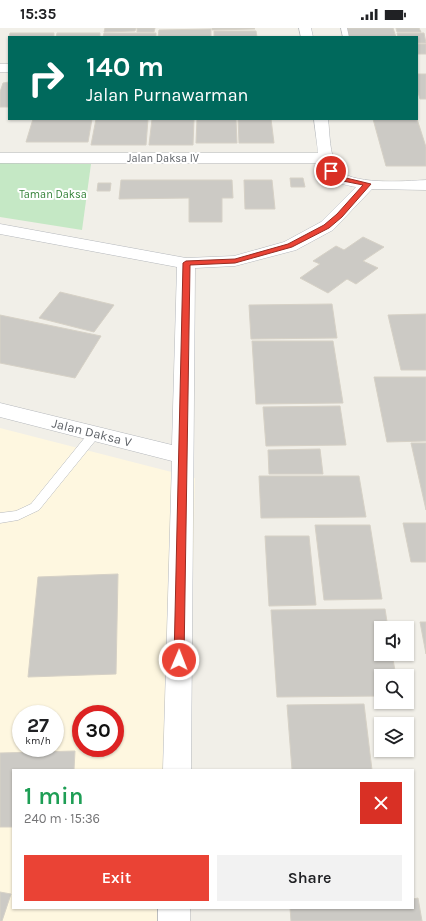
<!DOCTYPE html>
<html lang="en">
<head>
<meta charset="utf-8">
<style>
	body { margin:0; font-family:Karla,sans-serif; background:#f2f2f2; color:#202124; height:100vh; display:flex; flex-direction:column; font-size:15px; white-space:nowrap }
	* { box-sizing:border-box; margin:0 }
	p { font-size:13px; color:#757577 }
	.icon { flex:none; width:22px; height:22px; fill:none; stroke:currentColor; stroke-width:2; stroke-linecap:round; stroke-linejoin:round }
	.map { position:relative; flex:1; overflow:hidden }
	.panel { position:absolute; left:12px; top:741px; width:402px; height:140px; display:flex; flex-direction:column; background:#fff; border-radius:0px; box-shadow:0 1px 3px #0004 }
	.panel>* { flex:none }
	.hud { position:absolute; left:8px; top:8px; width:410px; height:84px; border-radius:0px; box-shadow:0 1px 3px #0004; background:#00695c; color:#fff; overflow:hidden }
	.tools { position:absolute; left:374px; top:593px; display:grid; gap:8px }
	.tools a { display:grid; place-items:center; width:40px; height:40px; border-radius:0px; background:#fff; box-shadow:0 1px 3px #0004; font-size:20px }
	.speed { position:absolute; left:12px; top:677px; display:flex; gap:8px; font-size:20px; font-weight:700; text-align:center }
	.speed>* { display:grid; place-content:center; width:52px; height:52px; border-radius:50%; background:#fff; box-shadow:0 1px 3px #0004; line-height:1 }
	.speed small { font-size:10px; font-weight:400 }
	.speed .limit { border:6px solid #d22; background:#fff; color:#111 }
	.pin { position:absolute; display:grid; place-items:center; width:34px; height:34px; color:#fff; margin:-17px; border:2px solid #fff; border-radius:50%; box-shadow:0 1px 4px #0007 }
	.me { position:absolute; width:44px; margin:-22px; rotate:1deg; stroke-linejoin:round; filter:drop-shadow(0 0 3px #0008) }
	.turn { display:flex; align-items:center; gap:14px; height:84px; padding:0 12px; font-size:18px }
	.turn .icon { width:52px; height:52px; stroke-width:2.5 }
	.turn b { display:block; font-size:28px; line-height:34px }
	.round { display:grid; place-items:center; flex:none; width:42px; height:42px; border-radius:0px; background:#f2f2f2 }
	.summary { display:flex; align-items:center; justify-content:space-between; height:68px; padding:0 12px }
	h1 { font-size:24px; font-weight:600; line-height:30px; color:#1e9e55 }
	.action { display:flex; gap:8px; margin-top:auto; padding:8px 12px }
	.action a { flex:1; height:46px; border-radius:0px; background:#ea4335; color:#fff; font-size:16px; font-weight:600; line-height:46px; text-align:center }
	.action a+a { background:#f2f2f2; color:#202124 }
	.status { display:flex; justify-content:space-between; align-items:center; height:28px; padding:0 20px; background:#fff; direction:ltr }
	.status svg { height:11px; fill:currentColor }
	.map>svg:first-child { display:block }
</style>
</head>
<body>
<div class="status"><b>15:35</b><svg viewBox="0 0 49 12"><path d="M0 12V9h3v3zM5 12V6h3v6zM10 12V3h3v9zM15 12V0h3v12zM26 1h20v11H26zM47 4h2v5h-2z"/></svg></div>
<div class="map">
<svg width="426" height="893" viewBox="0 0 426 893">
	<rect width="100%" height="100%" fill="#f1efe8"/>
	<path fill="#fef7e0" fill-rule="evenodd" d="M0 400 195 450 189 742H13V880H187V893H0ZM21 686H55V720H21ZM81 686H115V720H81Z"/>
	<path fill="#c5e8c5" d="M0 135 91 136 82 202 0 189Z"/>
	<path fill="#cccac5" stroke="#d6d1c6" d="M105 0H136L135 3 104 4Z
		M137 0H155L154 4H137Z
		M212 0H254L255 1 212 2Z
		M347 0H393L396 9H349Z
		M396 0H419L421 4H397Z
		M211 1V9H158L159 2Z
		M214 3H256L257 9H214Z
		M10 5H54V9H9Z
		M57 5H100V9H56Z
		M104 5H156V9H103Z
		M397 5H424L426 15H417V9H398Z
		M417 16H426V26H417Z
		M417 46H426V71H420L417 61Z
		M9 54V79H0V64L3 55Z
		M33 91H92L88 114H26Z
		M96 91H148L146 117H91Z
		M152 91H194L193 117H149Z
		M197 91H236L237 115H196Z
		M238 91H271L274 115H239Z
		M373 91H417L426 119V138H386Z
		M290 150H303L305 159H291Z
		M121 152H232L233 170H222V194H189V170L119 171Z
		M244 152H272L275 181H245Z
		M98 155H111L110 163H97Z
		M363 209 384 219 363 233 378 240 356 256 347 251 328 265 300 250 320 236 313 233 336 218 344 222Z
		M60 264 114 277 94 304 39 290Z
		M332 276 337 310 251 311 249 277Z
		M426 286V342H401L388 287Z
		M0 287 101 308 75 350 0 335Z
		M252 313H333L343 375 256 376Z
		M374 349H426V413L387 414Z
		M340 378 346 417 266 418 263 379Z
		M411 415H426V482Z
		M320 421 323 446H269L268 422Z
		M259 448H359L366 489 261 490Z
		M403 495H426V534H411Z
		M315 497H370L382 571 324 572Z
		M265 508H309L316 577 269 578Z
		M118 546 116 646 28 649 38 549Z
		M385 581 388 600H381V626H392L396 648H381V668L277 669 271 582Z
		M420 594H426V626Z
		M364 676 372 742H292L287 677Z
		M75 723 74 742H13V799H0V725Z
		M0 864 11 866 2 893H0Z
		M418 870 422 893H291L290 880H413V871Z"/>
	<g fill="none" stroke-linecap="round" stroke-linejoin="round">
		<defs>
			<path id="lane" d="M341 0H347L349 9H343Z
				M95 401 99 402 101 405 99 408 39 482 18 492 0 495V485L16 483 31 476 91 402Z"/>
			<path id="street" d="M299 0H311L313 9H301Z
				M0 36H9V44H0Z
				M314 91H328C330 106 329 125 337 139 347 158 407 153 426 152V162L372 161 333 202 296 222 235 238 195 240 191 742H163L172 433 0 389V375L172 417 177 239 0 206V196L186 230 234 228 284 214 321 194 356 159C339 156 326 152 320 135H0V125H318Z
				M158 880H190V893H158Z"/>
		</defs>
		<use href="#lane" stroke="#b5b8bc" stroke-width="1"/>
		<use href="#street" stroke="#b5b8bc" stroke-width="1"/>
		<use href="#lane" fill="#fff" fill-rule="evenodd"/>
		<use href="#street" fill="#fff" fill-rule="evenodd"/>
	</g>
	<path fill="#ea4335" stroke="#982c22" d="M328 142H333L342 149 371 156 342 189 329 200 292 219 235 235 190 237 184 632 183 636 179 637 175 636 174 632 183 235 186 233 235 231 288 216 324 197 337 186 363 157 338 152 328 144Z"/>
	<g text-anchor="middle" stroke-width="4" stroke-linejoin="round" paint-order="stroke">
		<g font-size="11" fill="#5f6368" stroke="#fff">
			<text x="163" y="134">Jalan Daksa IV</text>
		</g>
		<g font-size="11" fill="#348238" stroke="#fff">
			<text x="53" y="170">Taman Daksa</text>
		</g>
		<g font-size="13" fill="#5f6368" stroke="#fff">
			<text transform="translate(92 404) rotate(14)" y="5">Jalan Daksa V</text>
		</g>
	</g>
</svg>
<div class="tools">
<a><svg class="icon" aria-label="sound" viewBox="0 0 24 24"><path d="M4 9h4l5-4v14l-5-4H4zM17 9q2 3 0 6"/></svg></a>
<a><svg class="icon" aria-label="search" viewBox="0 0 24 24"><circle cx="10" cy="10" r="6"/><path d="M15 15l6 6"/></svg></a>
<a><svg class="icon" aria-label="layers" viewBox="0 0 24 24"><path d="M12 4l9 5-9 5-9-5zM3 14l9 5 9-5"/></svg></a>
</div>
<div class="speed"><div>27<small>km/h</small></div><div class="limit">30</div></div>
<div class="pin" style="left:331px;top:143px;background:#d93025"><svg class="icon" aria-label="arrive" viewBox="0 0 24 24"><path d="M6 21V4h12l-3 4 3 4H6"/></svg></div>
<svg class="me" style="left:179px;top:632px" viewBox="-20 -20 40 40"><circle r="17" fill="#ea4335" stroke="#fff" stroke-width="3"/><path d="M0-11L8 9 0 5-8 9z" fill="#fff"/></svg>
<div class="hud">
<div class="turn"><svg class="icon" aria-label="right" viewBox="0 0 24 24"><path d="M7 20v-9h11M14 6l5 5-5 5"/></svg><div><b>140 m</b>Jalan Purnawarman</div></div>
</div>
<section class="panel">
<div class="summary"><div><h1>1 min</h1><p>240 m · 15:36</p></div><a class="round" style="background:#d93025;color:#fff"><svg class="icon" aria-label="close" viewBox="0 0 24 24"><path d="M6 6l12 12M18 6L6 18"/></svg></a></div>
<div class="action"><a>Exit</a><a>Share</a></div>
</section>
</div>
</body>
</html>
